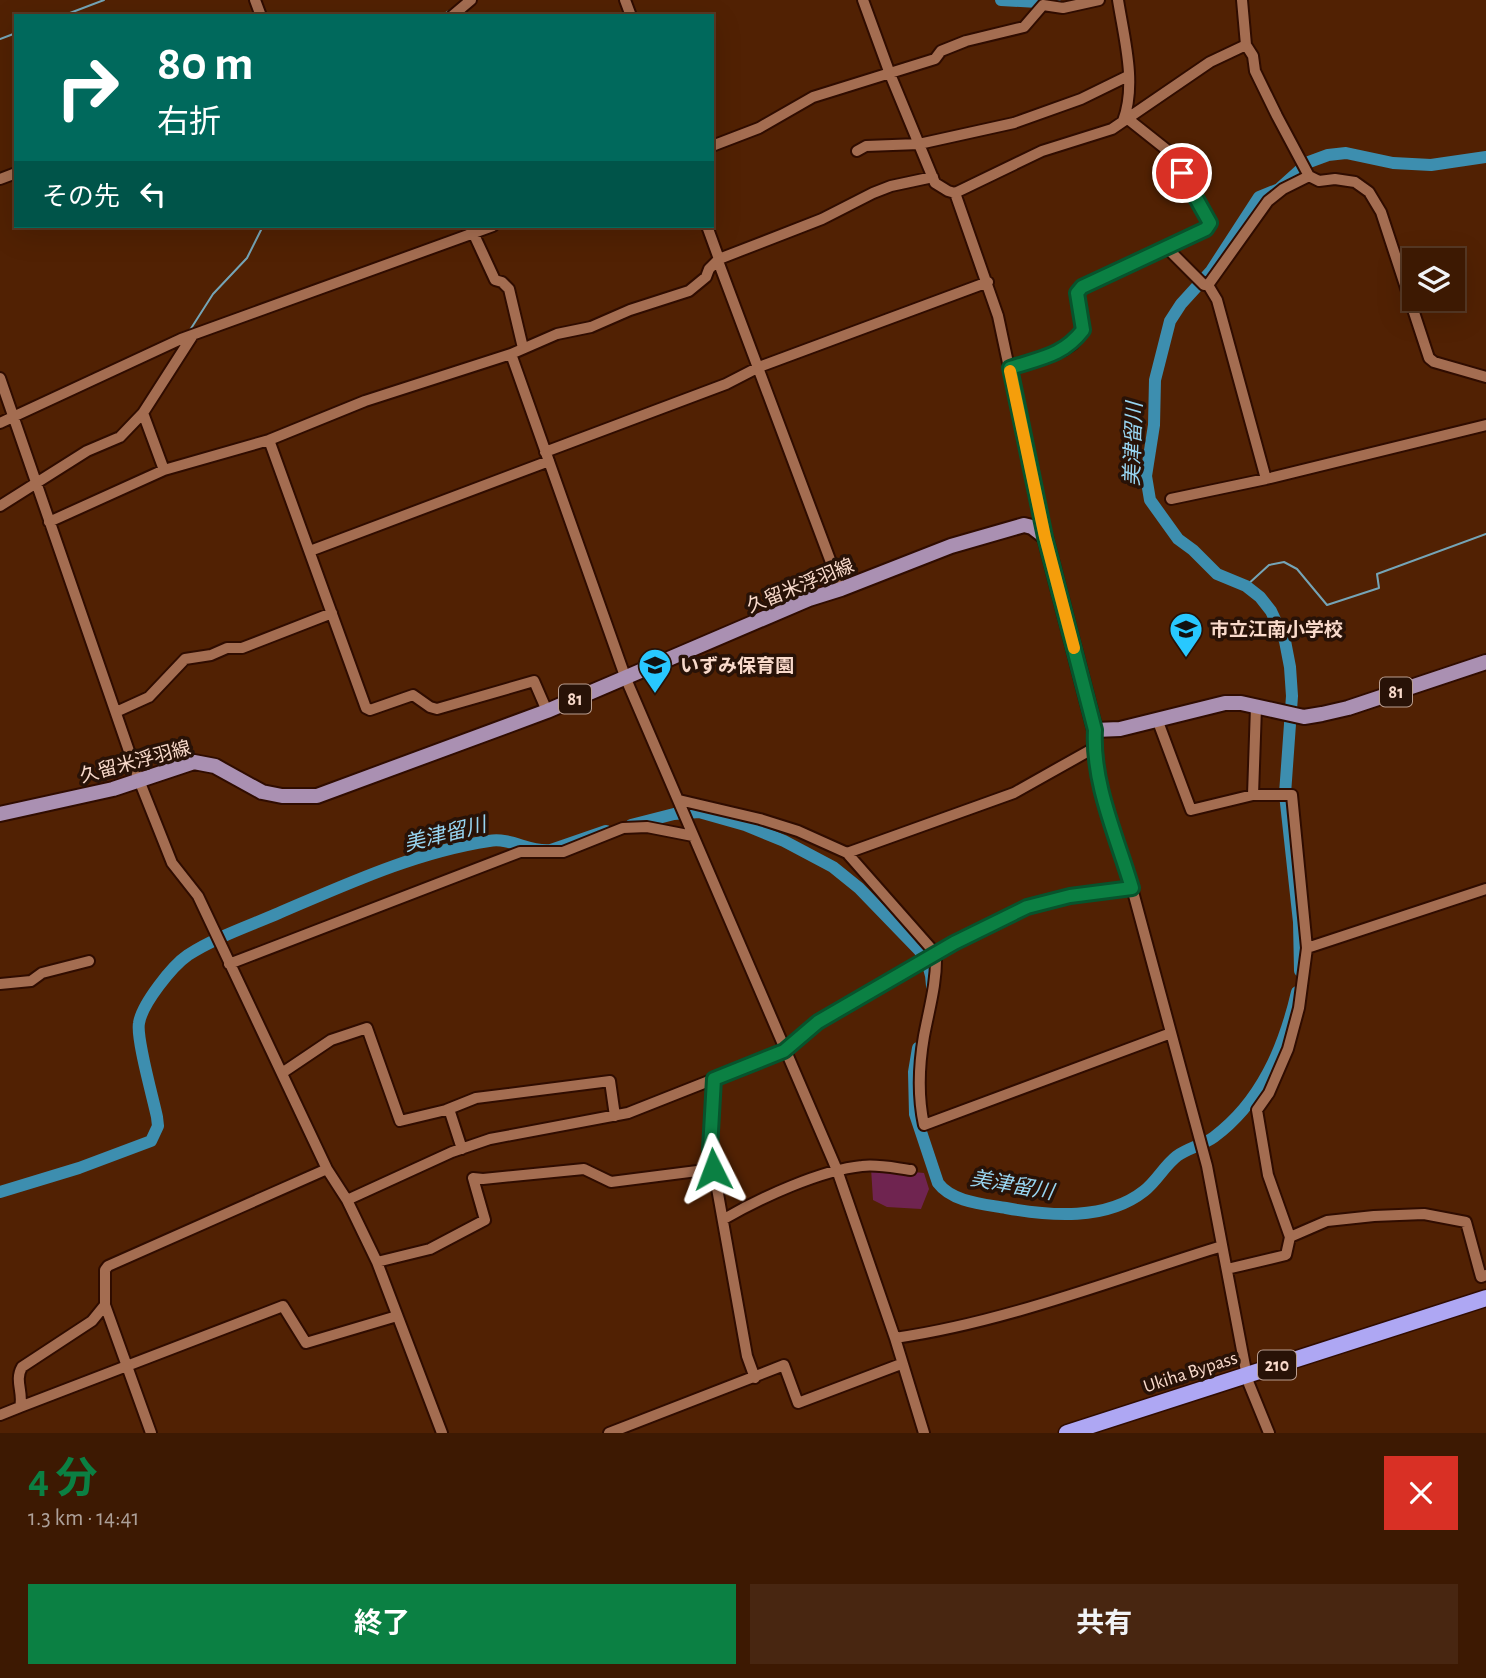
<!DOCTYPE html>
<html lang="ja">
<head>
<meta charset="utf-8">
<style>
	body { margin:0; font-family:"Alegreya Sans","Noto Sans JP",sans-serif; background:#482611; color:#f1f3f6; height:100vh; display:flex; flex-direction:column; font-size:26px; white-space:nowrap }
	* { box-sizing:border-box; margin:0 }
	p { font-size:23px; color:#ada099 }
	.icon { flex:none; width:38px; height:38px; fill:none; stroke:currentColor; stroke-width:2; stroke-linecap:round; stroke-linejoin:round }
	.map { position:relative; height:1433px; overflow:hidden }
	.drawer { display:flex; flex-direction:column; background:#3d1902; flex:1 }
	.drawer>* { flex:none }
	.guide { position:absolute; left:14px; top:14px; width:700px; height:214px; border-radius:0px; box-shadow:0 7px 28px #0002,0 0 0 2px #563824; background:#00695c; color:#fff; overflow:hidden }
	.buttons { position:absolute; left:1402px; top:248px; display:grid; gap:14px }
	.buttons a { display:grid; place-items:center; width:63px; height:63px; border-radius:0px; background:#3d1902; box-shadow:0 7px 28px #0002,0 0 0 2px #563824; font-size:35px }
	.pin { position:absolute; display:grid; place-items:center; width:60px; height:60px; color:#fff; margin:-30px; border:4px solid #fff; border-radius:50%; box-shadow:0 2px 7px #0007 }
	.me { position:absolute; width:77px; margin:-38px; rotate:357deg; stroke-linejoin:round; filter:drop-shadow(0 0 5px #0008) }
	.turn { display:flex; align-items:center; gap:24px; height:147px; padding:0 28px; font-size:32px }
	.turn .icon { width:91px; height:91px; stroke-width:2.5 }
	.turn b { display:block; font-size:49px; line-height:60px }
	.then { display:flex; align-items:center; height:66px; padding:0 28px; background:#0003; gap:14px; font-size:26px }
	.round { display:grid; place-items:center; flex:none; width:74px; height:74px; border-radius:0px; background:#482611 }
	.headline { display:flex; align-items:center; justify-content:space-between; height:119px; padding:0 28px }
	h1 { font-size:42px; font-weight:700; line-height:52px; color:#0b8043 }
	.action { display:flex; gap:14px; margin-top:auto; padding:14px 28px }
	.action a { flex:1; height:80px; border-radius:0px; background:#0b8043; color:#fff; font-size:28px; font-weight:700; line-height:80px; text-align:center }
	.action a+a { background:#482611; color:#f1f3f6 }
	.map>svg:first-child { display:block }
</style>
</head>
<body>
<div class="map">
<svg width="1486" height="1433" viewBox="0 0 1486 1433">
	<rect width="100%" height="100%" fill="#512103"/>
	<path fill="#6f2450" d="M871 1168 924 1173 929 1189 921 1209 887 1207 873 1200Z"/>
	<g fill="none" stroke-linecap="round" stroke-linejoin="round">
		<path stroke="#75a5b7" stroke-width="2" d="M62 16 104 0
			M441 16 452 9
			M0 39 16 33
			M190 330 213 294 247 258 263 226
			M47 470 58 463
			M1246 586 1269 565 1284 562 1297 569 1327 605 1379 588 1377 574 1486 534"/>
		<path stroke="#3d8eaf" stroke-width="12" d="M1001 0 1055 3
			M631 825 674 814 699 812 745 825 784 841 833 867 859 888 919 950C927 960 932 972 932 986
			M1300 971 1299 922 1285 794 1292 696 1290 667 1285 641 1271 611 1260 597 1246 586 1217 574 1193 550 1178 539 1150 500 1146 476 1154 425 1155 380 1170 321 1181 304 1211 271 1259 197 1279 189 1309 162 1328 155 1346 153 1393 163 1431 165 1486 157
			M918 1048 914 1072 915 1114 938 1183C952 1202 983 1204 1006 1208 1050 1216 1106 1221 1144 1191 1157 1181 1164 1166 1177 1156 1188 1148 1203 1145 1214 1137 1261 1102 1284 1048 1297 992
			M0 1192 79 1168 151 1141 158 1126 157 1117C153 1098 136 1038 139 1023 142 1004 172 966 188 955 216 937 249 926 279 913 347 884 416 852 489 841 511 837 530 853 551 850L606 831"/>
		<defs>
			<path id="minor" d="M255 0 261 16
				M625 0 631 16
				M863 0 890 74 935 183 948 191 955 193 1042 151 1112 129 1210 62 1246 45
				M1118 0C1124 38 1137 84 1123 121
				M1242 0 1246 45 1253 56 1255 71 1277 116 1309 176 1319 181 1335 179 1355 182 1369 192 1381 212 1429 358 1434 362 1486 377
				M452 16 471 0
				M712 146 759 128 813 97 935 59 941 51 966 41 1024 27 1043 5 1063 8 1099 0
				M857 151 866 146 919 144 1014 123 1081 99 1128 76
				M0 179 16 173
				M955 193 998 316 1045 537
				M470 226 495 280 502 282 509 289 523 348
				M707 226 719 259
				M1167 248 1204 285H1208
				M718 261 841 589
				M1208 285 1217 300 1266 479
				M1208 285 1268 201 1283 189 1309 176
				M511 354 626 679 837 1170 895 1338 924 1433
				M1010 368 1064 350 1073 344 1083 330 1077 293 1082 287 1197 234 1206 229 1210 223 1167 150 1128 119
				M0 378 139 780 172 863 198 896 327 1169 347 1200 377 1262 442 1433
				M0 423 181 339 493 226
				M269 440 366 708 370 710 413 695 430 707 437 709 534 681 547 711
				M545 452 726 384 759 367 988 282
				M164 470 143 413 193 335
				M1171 499 1266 479 1486 425
				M0 506 87 451 120 437 143 413
				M49 522 164 470 269 440 365 401 511 354 557 334 591 327 630 310 689 291 706 277 709 269 719 259 822 219 873 193 891 186 933 177
				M310 551 549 461
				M116 712 149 697 185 659 211 655 227 648H242L332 613
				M1157 719 1191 810 1253 795H1292L1307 948 1299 1008 1288 1049 1269 1093 1257 1110 1268 1175 1290 1237 1286 1255 1227 1269
				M1095 730 1094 748 1102 792 1132 888 1207 1166 1245 1366 1249 1384 1269 1433
				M1253 795 1256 707
				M679 800 760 819 798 831 847 853 936 954C937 983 929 1009 924 1036 919 1065 918 1097 924 1125L1171 1033
				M847 853 1014 793 1094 748
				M1307 948 1486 889
				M229 964 520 852H563L623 828 647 827 693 836
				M0 984 31 981 42 973 89 961
				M282 1073 331 1040 367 1028 400 1121 446 1110 476 1098 610 1081 615 1116
				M714 1079 710 1149 747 1356 755 1378
				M449 1109 462 1149
				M347 1200 452 1152 490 1139 628 1113 714 1079 784 1051 818 1022 954 944 1027 907 1070 896 1132 888
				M724 1219C760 1198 821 1170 862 1166 878 1164 895 1168 911 1170
				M1290 1237 1327 1221 1374 1216 1424 1214 1466 1222 1481 1277 1486 1275
				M377 1262 430 1249 485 1220 473 1178 483 1179 584 1169 611 1182 713 1169
				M895 1338C1006 1322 1115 1279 1222 1246
				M20 1407 283 1306 306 1343 397 1316
				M0 1415 20 1407C24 1393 14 1381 22 1367L92 1321 105 1305
				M151 1433 105 1305V1270L108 1266 327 1169
				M609 1433 784 1365 798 1403 901 1364"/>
			<path id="major" d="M0 814 113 789 194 762 215 766 262 792 282 796H317L547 711 809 599 841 589 951 546 1024 525 1032 527 1045 537 1095 730 1120 729 1225 703H1241L1304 717 1322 714 1348 708 1486 662"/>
			<path id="highway" d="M1067 1433 1486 1298"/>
		</defs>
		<use href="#minor" stroke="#2f0c00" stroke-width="14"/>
		<use href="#major" stroke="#2f0c00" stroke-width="18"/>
		<use href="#highway" stroke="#2f0c00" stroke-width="19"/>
		<use href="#minor" stroke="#a46d51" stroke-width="10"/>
		<use href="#major" stroke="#aa90b2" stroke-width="14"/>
		<use href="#highway" stroke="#aea7f3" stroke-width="16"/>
	</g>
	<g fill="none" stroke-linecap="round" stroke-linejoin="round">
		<defs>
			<path id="route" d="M713 1169 710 1149 714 1079 784 1051 818 1022 954 943 1027 907 1070 896 1132 888C1117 837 1092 784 1095 730L1045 537 1010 368C1040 358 1063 356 1083 330L1077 293 1082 287 1206 229 1210 223 1182 173"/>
		</defs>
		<use href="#route" stroke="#07532c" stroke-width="18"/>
		<use href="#route" stroke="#0b8043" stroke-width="12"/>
		<path stroke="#f59e0b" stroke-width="12" d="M1010 371 1045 537 1074 648"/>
	</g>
	<defs>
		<symbol id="school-pin" viewBox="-11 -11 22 30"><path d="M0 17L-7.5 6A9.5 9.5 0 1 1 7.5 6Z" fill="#28c8ff" stroke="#281207"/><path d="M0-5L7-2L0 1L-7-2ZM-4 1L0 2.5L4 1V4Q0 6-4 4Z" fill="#111"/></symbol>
	</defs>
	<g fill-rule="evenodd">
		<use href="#school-pin" x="1167" y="610" width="38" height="52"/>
		<use href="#school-pin" x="636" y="646" width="38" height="52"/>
	</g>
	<g text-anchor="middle" stroke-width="7" stroke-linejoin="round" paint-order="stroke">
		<g fill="#281207" stroke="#ba9e90" stroke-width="2">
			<rect x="1380" y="677.5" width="32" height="29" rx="5"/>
			<rect x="559" y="684.5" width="32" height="29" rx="5"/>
			<rect x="1258" y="1350.5" width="38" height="29" rx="5"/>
		</g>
		<g font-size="18" font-weight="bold" fill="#f9dacb">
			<text x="1396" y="698">81</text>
			<text x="575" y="705">81</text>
			<text x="1277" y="1371">210</text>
		</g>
		<g font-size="19" fill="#f9dacb" stroke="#281207">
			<text transform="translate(800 585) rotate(-22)" y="7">久留米浮羽線</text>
			<text transform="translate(135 761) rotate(-15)" y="7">久留米浮羽線</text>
			<text transform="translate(1190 1371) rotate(-18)" y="7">Ukiha Bypass</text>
		</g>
		<g font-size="19" font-weight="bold" fill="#f9dacb" stroke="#281207" text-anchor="start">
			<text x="1210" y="636">市立江南小学校</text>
			<text x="680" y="672">いずみ保育園</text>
		</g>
		<g font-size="21" font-style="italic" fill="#98d5f1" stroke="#281207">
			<text transform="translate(1133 444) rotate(-88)" y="7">美津留川</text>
			<text transform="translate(445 834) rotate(-14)" y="7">美津留川</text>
			<text transform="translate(1012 1185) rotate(10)" y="7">美津留川</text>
		</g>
	</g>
</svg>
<div class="buttons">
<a><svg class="icon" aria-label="layers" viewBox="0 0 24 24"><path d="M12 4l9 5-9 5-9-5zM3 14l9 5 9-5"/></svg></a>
</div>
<div class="pin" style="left:1182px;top:173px;background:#d93025"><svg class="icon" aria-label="arrive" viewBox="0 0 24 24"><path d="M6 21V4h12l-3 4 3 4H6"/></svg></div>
<svg class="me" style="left:713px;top:1169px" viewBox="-20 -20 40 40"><path d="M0-17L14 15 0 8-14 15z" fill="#0b8043" stroke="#fff" stroke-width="4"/></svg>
<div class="guide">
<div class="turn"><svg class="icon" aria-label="right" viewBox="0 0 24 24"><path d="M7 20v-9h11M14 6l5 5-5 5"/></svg><div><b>80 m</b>右折</div></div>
<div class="then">その先<svg class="icon" aria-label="left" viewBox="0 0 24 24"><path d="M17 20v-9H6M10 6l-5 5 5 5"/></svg></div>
</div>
</div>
<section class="drawer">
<div class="headline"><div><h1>4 分</h1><p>1.3 km · 14:41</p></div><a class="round" style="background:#d93025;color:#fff"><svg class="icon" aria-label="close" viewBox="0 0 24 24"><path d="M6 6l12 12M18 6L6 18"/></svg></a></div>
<div class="action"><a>終了</a><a>共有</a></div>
</section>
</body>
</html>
